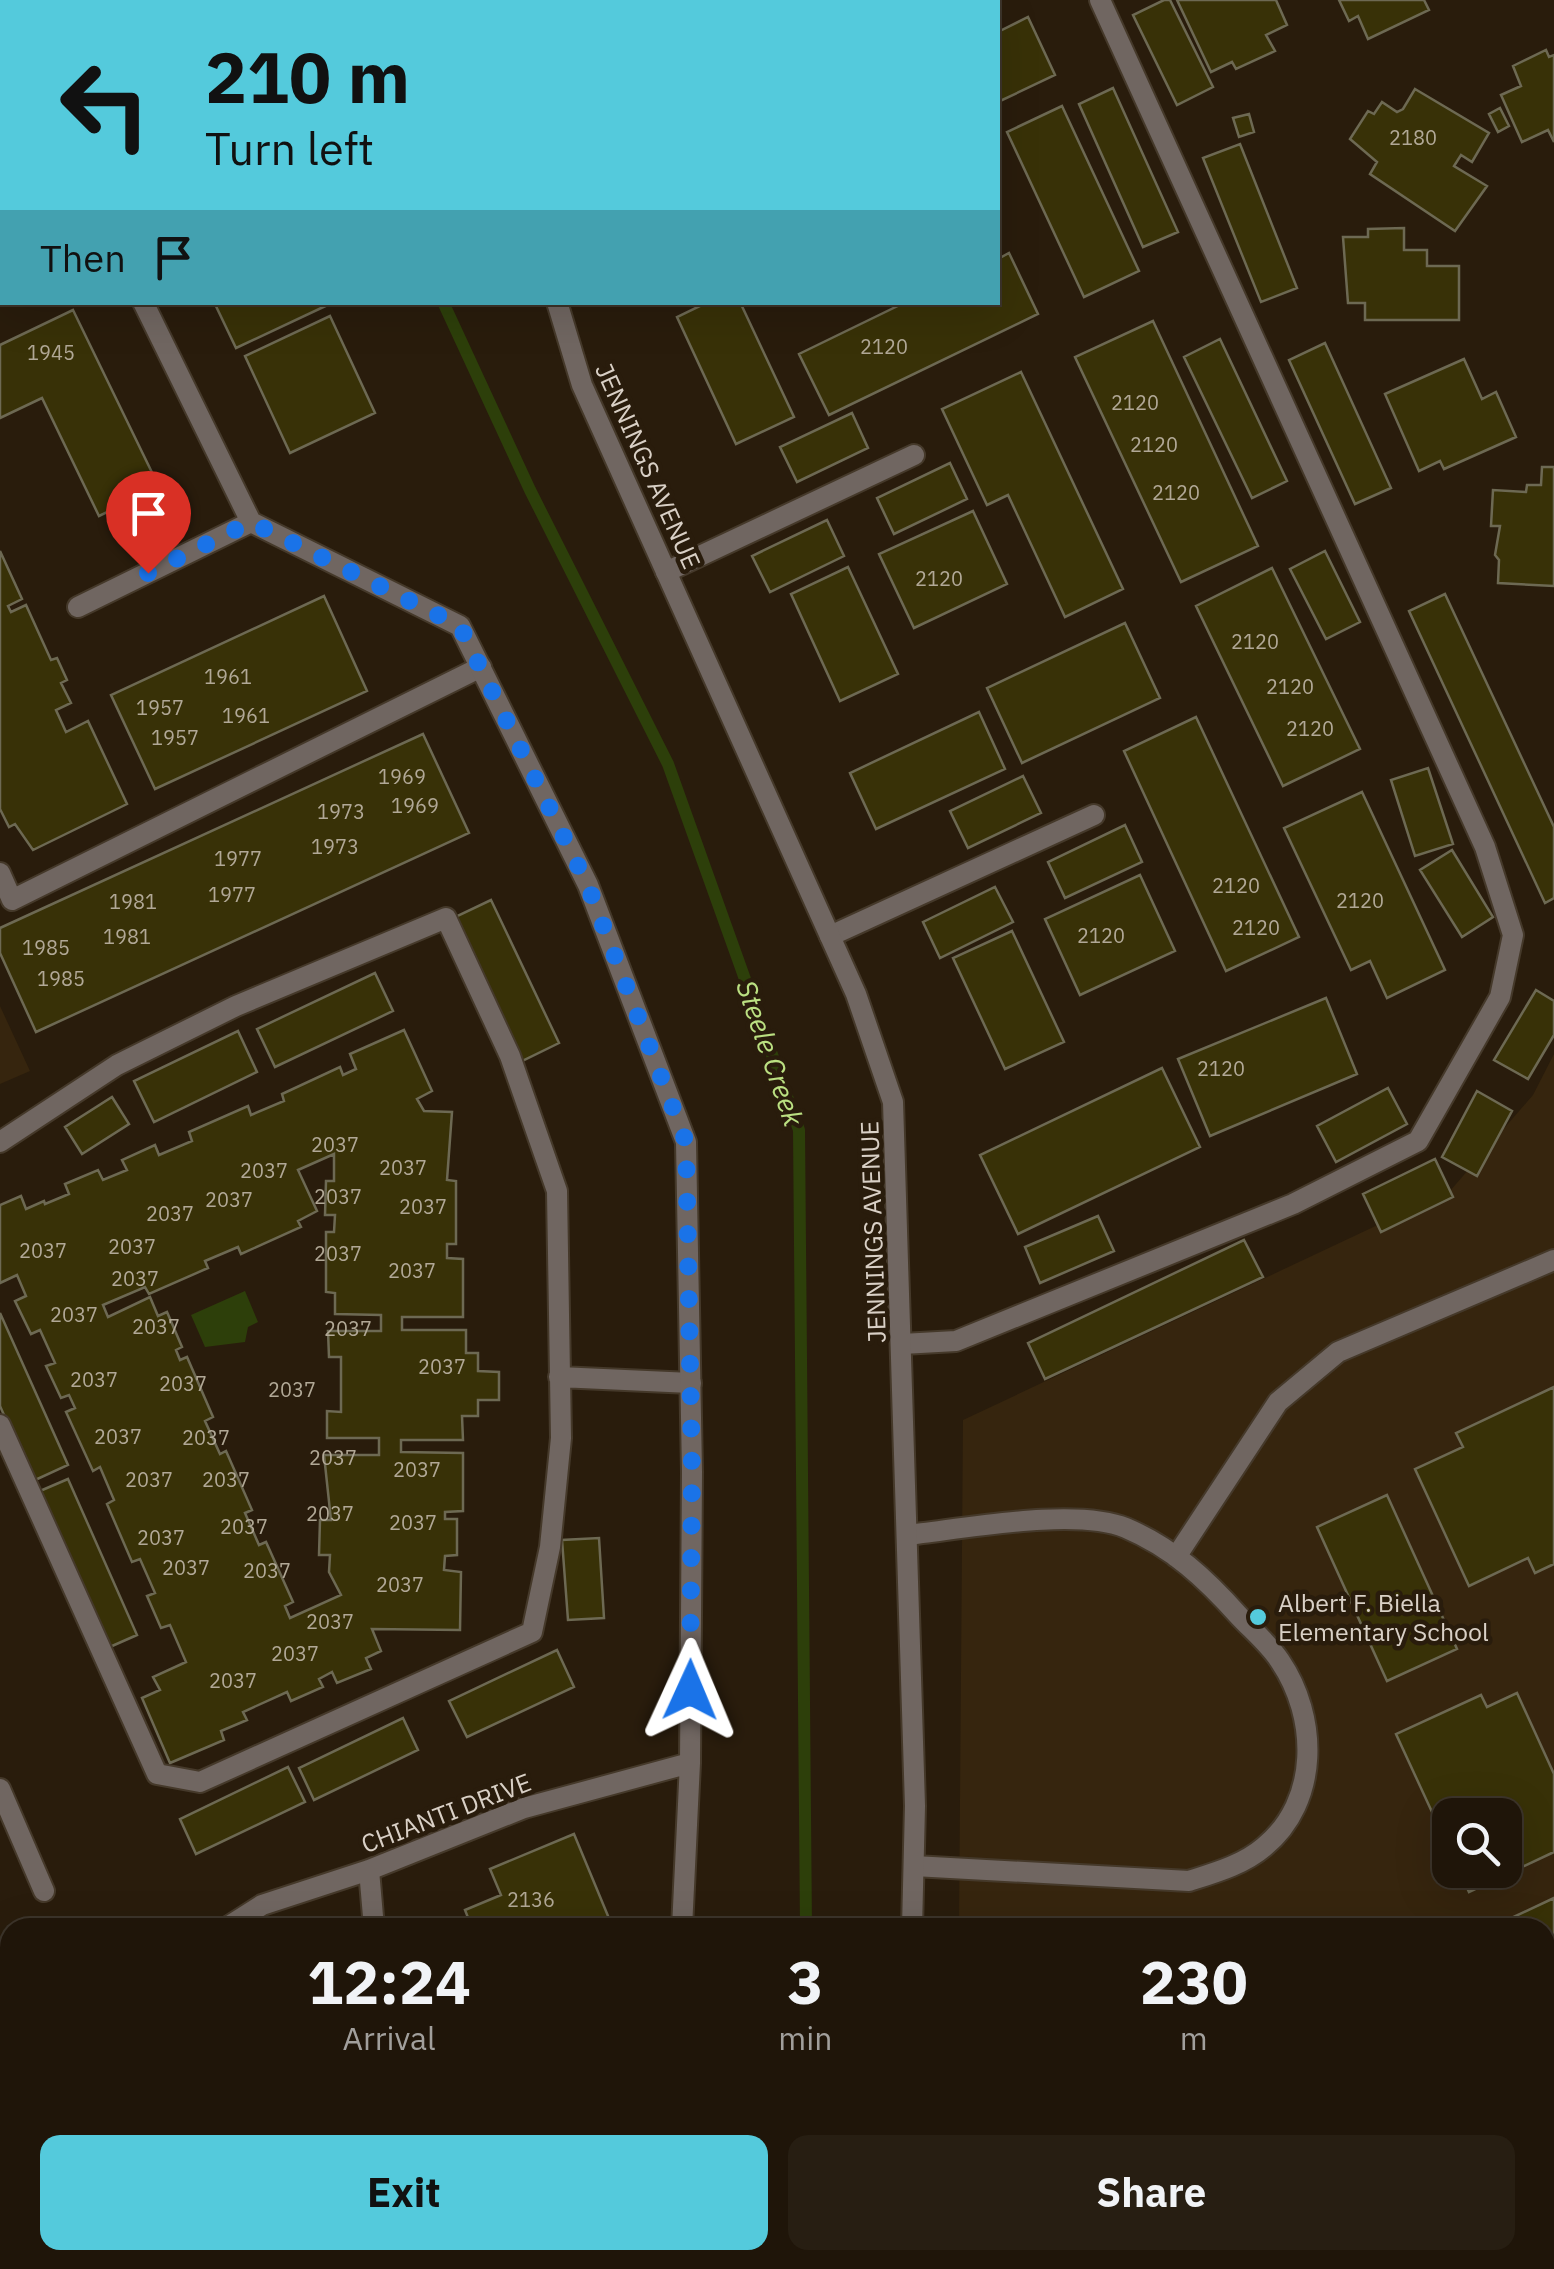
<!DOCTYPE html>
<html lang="en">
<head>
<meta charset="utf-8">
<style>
	body { margin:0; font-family:"IBM Plex Sans",sans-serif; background:#271e12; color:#f1f3f6; height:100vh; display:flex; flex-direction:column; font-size:38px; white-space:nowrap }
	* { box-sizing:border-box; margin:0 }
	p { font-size:32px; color:#a19f9c }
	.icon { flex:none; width:55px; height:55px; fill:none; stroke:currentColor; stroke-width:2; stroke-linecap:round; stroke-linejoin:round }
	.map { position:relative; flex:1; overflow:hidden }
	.details { position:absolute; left:0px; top:1918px; width:1555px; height:352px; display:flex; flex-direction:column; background:#1f1509; border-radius:30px 30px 0 0; box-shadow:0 10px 40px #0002,0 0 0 2px #3c342a }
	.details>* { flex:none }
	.guide { position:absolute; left:0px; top:0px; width:1000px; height:305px; box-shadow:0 10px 40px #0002,0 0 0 2px #3c342a; background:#54cadc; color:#111; overflow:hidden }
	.fabs { position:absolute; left:1432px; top:1798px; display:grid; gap:20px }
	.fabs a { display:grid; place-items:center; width:90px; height:90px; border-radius:20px; background:#1f1509; box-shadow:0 10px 40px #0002,0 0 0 2px #3c342a; font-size:50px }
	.pin { position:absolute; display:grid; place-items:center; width:85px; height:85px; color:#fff; margin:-102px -42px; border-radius:50% 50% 50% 0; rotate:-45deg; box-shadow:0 0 10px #0007 }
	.pin .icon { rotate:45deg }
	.me { position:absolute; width:110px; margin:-55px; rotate:1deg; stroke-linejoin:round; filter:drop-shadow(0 0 8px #0008) }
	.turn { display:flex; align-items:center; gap:35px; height:210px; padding:0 40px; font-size:45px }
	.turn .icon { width:130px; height:130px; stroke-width:2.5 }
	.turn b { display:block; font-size:70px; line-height:85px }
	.then { display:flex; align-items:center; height:95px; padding:0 40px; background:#0003; gap:20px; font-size:38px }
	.eta { display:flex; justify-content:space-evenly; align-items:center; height:170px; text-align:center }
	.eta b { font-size:60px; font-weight:800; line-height:70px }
	.cta { display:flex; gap:20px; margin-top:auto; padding:20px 40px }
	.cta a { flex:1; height:115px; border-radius:20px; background:#54cadc; color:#111; font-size:40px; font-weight:800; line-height:115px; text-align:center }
	.cta a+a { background:#271e12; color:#f1f3f6 }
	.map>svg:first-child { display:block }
</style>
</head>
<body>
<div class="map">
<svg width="1554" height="2269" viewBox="0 0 1554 2269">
	<rect width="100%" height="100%" fill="#291c0c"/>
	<path fill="#36250e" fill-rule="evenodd" d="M0 1006 30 1071 0 1084Z
		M1554 1054V2269H956V2260H1545V1928L959 1927 963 1420 1450 1191 1533 1095ZM1450 1815H1505V1870H1450Z"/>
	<path fill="#471f22" d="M1545 2213 1554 2232V2269H994L993 2260H1545Z"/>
	<path fill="#2d3f0a" d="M245 1291 258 1322 248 1327 245 1342 205 1347 191 1315Z"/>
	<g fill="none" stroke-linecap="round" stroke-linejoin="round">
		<path stroke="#2d3f0a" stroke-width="12" d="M311 0 312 2
			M443 302 530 490 668 764 799 1130 806 1928
			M805 2269 806 2260"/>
	</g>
	<path fill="#383107" stroke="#6d6953" stroke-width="2.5" fill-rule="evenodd" d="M72 0H195L196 2H73Z
		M1164 0H1170L1213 87 1177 105 1133 15Z
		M1177 0H1276L1287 25 1266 35 1275 51 1236 69 1232 62 1211 72Z
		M1339 0H1424L1429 10 1368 39 1358 16 1349 21Z
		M1028 17 1055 75 998 102V32Z
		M1546 50 1549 57 1554 55V142L1548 130 1522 142 1501 95 1521 86 1513 66Z
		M1113 88 1178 232 1143 247 1079 104Z
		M1415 89 1489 133 1472 162 1461 155 1454 166 1487 186 1455 231 1370 174 1377 162 1350 139 1368 111 1374 114 1382 102 1397 112 1403 109Z
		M1062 106 1139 271 1084 297 1007 132Z
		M1500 108 1509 126 1498 132 1489 114Z
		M1249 114 1254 132 1239 137 1233 118Z
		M1240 144 1297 288 1261 302 1203 158Z
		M1404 228V250H1427V266H1459V320H1365V303H1348L1343 237H1368V229Z
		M1009 253 1038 314 829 415 799 354 906 302H998V259Z
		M214 302H334L236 348Z
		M708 302H740L794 417 736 444 677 317Z
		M73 310 159 487 99 516 42 398 0 418V345Z
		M330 316 375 413 290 453 245 356Z
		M1153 321 1258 546 1181 582 1075 357Z
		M1220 339 1287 481 1252 498 1184 357Z
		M1325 343 1391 488 1355 504 1289 360Z
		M1464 359 1482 399 1496 392 1516 437 1444 469 1440 461 1419 471 1385 394Z
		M1021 372 1123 589 1065 617 1008 495 987 505 942 409Z
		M852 413 868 448 797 482 780 447Z
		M950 463 967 499 894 534 877 498Z
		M1542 467H1554V586L1498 583 1499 560 1495 555 1500 526H1491L1493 490 1526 492 1527 485H1541Z
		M973 511 1007 584 914 628 879 554Z
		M827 520 844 556 770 592 752 556Z
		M0 551 22 599 8 606 11 612 26 605 51 660 57 658 67 680 61 683 71 703 56 710 66 732 88 721 127 804 33 850 15 824 9 827 0 809Z
		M1325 551 1360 622 1326 639 1290 569Z
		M848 567 898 674 840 701 791 594Z
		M1272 568 1360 749 1283 786 1196 606Z
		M1445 594 1554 827V898L1545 903 1409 611Z
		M324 596 367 691 155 789 111 695Z
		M1125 623 1160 698 1022 763 987 688Z
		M979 712 1005 769 876 829 850 773Z
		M1196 717 1299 937 1226 971 1124 751Z
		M423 734 469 833 36 1032 0 953V928Z
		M1428 768 1453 844 1415 856 1391 780Z
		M1023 776 1041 813 968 848 950 811Z
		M1362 792 1445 970 1387 998 1370 961 1351 970 1284 828Z
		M1125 825 1142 862 1065 898 1048 862Z
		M1452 850 1493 917 1462 937 1420 870Z
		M1140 875 1175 951 1080 995 1045 919Z
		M995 887 1013 922 940 958 923 922Z
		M491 900 559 1043 522 1061 453 918Z
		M1012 931 1064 1042 1005 1069 953 958Z
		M375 973 393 1011 275 1067 257 1029Z
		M1536 990 1554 1001V1035L1528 1079 1494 1060Z
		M1326 998 1357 1074 1210 1136 1178 1059Z
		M404 1030 432 1091 417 1099 424 1111 452 1112 447 1180 456 1181V1244H447V1258L463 1259V1317H402V1330H466V1353H478V1371L499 1372V1400H478V1416H462L463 1440H401V1452L463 1453V1511L445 1512V1519H457V1555L445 1556 444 1570 461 1572 460 1630 372 1629 381 1651 366 1658 371 1669 337 1683 332 1672 319 1679 323 1687 291 1701 287 1692 243 1712 247 1720 221 1731 224 1740 170 1763 142 1698 160 1690 153 1677 186 1662 170 1625 161 1628 147 1596 155 1593 140 1559 132 1562 107 1504 114 1500 100 1467 93 1471 66 1412 75 1408 69 1395 61 1398 46 1366 55 1363 40 1330 31 1334 15 1301 26 1296 17 1275 0 1283V1205L21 1196 26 1209 44 1201 45 1204 69 1194 65 1184 98 1170 103 1180 127 1170 122 1160 155 1145 159 1155 192 1141 189 1132 248 1106 251 1115 284 1101 282 1094 340 1067 343 1075 356 1069 350 1054ZM334 1154V1181H326L325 1215H335L334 1232H326V1292L335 1293V1314L381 1315V1331H328L329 1357H341V1412L327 1411V1438H379V1455H324L331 1520H320L319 1555H330L329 1572 341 1595 290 1618 285 1606 293 1602 266 1542 259 1545 245 1513 252 1510 226 1451 220 1454 205 1421 213 1417 187 1357 180 1360 176 1350 182 1347 167 1312 158 1316 150 1297 108 1317 103 1305 145 1287 149 1294 208 1268 205 1261 238 1247 241 1254 301 1227 298 1221 317 1211 298 1170Z
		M238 1031 257 1072 154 1122 134 1081Z
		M1162 1068 1200 1147 1018 1234 980 1155Z
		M1388 1088 1407 1124 1336 1162 1317 1126Z
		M1477 1091 1512 1111 1477 1176 1442 1157Z
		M112 1097 129 1124 82 1154 65 1127Z
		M1435 1159 1453 1197 1381 1232 1363 1194Z
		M1098 1216 1114 1251 1040 1283 1025 1247Z
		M1244 1240 1263 1277 1045 1379 1028 1343Z
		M0 1313 68 1465 33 1481 0 1406Z
		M1554 1387V1564L1535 1573 1528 1558 1469 1586 1415 1469 1463 1447 1456 1433Z
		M68 1479 137 1635 103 1650 33 1494Z
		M1387 1495 1457 1649 1387 1681 1317 1527Z
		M599 1538 604 1618 568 1620 562 1540Z
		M557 1650 574 1687 467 1737 449 1701Z
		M1517 1693 1554 1774V1852L1469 1892 1459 1870H1505V1815H1450V1851L1396 1734 1481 1695 1487 1707Z
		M403 1718 418 1750 314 1800 299 1768Z
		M288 1767 305 1802 196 1854 180 1819Z
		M574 1834 613 1928H472L465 1910 501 1895 490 1869Z
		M1554 1898V1962H1545V1928H1490Z
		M1026 1919 1103 1920V1928H1026Z
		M1132 1919 1225 1921 1224 1928H1132Z
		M1248 1920 1340 1922V1928H1248Z
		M10 2096V2260H33L14 2269H0V2101Z
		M200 2260H313L317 2269H180Z
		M429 2260H576L580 2269H426L423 2263Z"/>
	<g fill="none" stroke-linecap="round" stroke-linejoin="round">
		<defs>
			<path id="service" d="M439 0 440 2
				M0 268 2 267
				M666 572 914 455
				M78 607 251 522
				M0 873 12 900 481 667
				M830 936 1094 815
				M0 1142 117 1065 236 1006 446 918 510 1056 557 1191 561 1438 550 1547 532 1632 200 1782 157 1774 0 1425
				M902 1344 956 1341 1293 1204 1418 1141 1500 997 1513 935 1485 847 1100 0
				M559 1377 691 1383
				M907 1535C963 1529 1075 1507 1126 1528 1173 1548 1206 1579 1239 1616 1252 1630 1269 1644 1280 1661 1318 1717 1320 1801 1264 1847 1243 1865 1214 1873 1189 1881L914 1866
				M1176 1557 1278 1402 1338 1352 1554 1260
				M0 1789 44 1891"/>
			<path id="minor" d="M3 0 4 2
				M546 2V0
				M830 2 835 0
				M143 302 251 522 460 626 588 885 686 1142 692 1472 690 1763 682 1928
				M557 302 582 385 856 994 893 1102 915 1806 912 1928
				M369 1870 374 1928
				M226 1928 262 1905 369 1870 524 1808 690 1763
				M0 2053 10 2048
				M388 2260 389 2269
				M669 2269V2260
				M898 2269 899 2260"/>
		</defs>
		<use href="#service" stroke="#45392a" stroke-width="24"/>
		<use href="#minor" stroke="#45392a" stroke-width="24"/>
		<use href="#service" stroke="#706661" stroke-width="20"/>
		<use href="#minor" stroke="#706661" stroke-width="20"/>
	</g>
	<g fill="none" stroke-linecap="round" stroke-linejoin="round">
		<path stroke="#1a73e8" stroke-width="18" stroke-dasharray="0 32.4" d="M148 573 251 522 460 626 588 886 686 1142 692 1472 690 1690"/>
	</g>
	<circle fill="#54cadc" stroke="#291c0c" stroke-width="4" cx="1258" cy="1617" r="10"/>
	<g text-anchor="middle" stroke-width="9" stroke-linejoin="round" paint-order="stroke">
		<g font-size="20" fill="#b1a896">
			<text x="1413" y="145">2180</text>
			<text x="884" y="354">2120</text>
			<text x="51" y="360">1945</text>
			<text x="1135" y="410">2120</text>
			<text x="1154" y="452">2120</text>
			<text x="1176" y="500">2120</text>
			<text x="939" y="586">2120</text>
			<text x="1255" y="649">2120</text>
			<text x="228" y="684">1961</text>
			<text x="1290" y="694">2120</text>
			<text x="160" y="715">1957</text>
			<text x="246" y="723">1961</text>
			<text x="1310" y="736">2120</text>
			<text x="175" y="745">1957</text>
			<text x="402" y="784">1969</text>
			<text x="415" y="813">1969</text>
			<text x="341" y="819">1973</text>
			<text x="335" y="854">1973</text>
			<text x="238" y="866">1977</text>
			<text x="1236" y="893">2120</text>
			<text x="232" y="902">1977</text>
			<text x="1360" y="908">2120</text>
			<text x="133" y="909">1981</text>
			<text x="1256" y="935">2120</text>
			<text x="1101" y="943">2120</text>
			<text x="127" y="944">1981</text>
			<text x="46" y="955">1985</text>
			<text x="61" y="986">1985</text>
			<text x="1221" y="1076">2120</text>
			<text x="335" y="1152">2037</text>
			<text x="403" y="1175">2037</text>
			<text x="264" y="1178">2037</text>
			<text x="338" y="1204">2037</text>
			<text x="229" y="1207">2037</text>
			<text x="423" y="1214">2037</text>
			<text x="170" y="1221">2037</text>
			<text x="132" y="1254">2037</text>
			<text x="43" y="1258">2037</text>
			<text x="338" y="1261">2037</text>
			<text x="412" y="1278">2037</text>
			<text x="135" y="1286">2037</text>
			<text x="74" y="1322">2037</text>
			<text x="156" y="1334">2037</text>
			<text x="348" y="1336">2037</text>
			<text x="442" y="1374">2037</text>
			<text x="94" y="1387">2037</text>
			<text x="183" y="1391">2037</text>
			<text x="292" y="1397">2037</text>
			<text x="118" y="1444">2037</text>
			<text x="206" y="1445">2037</text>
			<text x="333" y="1465">2037</text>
			<text x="417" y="1477">2037</text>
			<text x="149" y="1487">2037</text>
			<text x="226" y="1487">2037</text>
			<text x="330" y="1521">2037</text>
			<text x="413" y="1530">2037</text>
			<text x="244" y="1534">2037</text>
			<text x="161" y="1545">2037</text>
			<text x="186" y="1575">2037</text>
			<text x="267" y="1578">2037</text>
			<text x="400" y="1592">2037</text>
			<text x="330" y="1629">2037</text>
			<text x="295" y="1661">2037</text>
			<text x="233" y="1688">2037</text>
			<text x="531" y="1907">2136</text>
		</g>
		<g font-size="25" fill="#d9d0c6" stroke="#291c0c">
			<text transform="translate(648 466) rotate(66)" y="9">JENNINGS AVENUE</text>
			<text transform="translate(873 1232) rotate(-92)" y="9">JENNINGS AVENUE</text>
			<text transform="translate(446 1813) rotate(-21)" y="9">CHIANTI DRIVE</text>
		</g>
		<g font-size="25" fill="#d9d0c6" stroke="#291c0c" text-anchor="start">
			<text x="1278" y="1612">Albert F. Biella<tspan x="1278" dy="29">Elementary School</tspan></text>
		</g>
		<g font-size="28" font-style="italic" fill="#bbe082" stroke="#291c0c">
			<text transform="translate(770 1053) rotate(71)" y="10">Steele Creek</text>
		</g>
	</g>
</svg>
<div class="fabs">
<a><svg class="icon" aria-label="search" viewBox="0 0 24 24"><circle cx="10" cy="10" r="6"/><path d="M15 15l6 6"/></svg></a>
</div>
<div class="pin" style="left:148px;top:573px;background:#d93025"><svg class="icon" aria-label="arrive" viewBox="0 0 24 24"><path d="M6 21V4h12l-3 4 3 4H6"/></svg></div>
<svg class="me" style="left:690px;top:1690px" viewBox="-20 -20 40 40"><path d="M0-17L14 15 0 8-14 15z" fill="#1a73e8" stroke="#fff" stroke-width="4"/></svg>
<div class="guide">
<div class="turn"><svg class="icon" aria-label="left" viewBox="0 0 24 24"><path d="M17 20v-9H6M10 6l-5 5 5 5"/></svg><div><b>210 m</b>Turn left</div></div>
<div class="then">Then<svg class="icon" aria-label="arrive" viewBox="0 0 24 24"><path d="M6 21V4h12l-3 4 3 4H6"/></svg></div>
</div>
<section class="details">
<div class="eta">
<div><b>12:24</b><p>Arrival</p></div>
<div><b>3</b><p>min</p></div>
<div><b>230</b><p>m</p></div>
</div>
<div class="cta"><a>Exit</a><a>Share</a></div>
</section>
</div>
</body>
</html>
